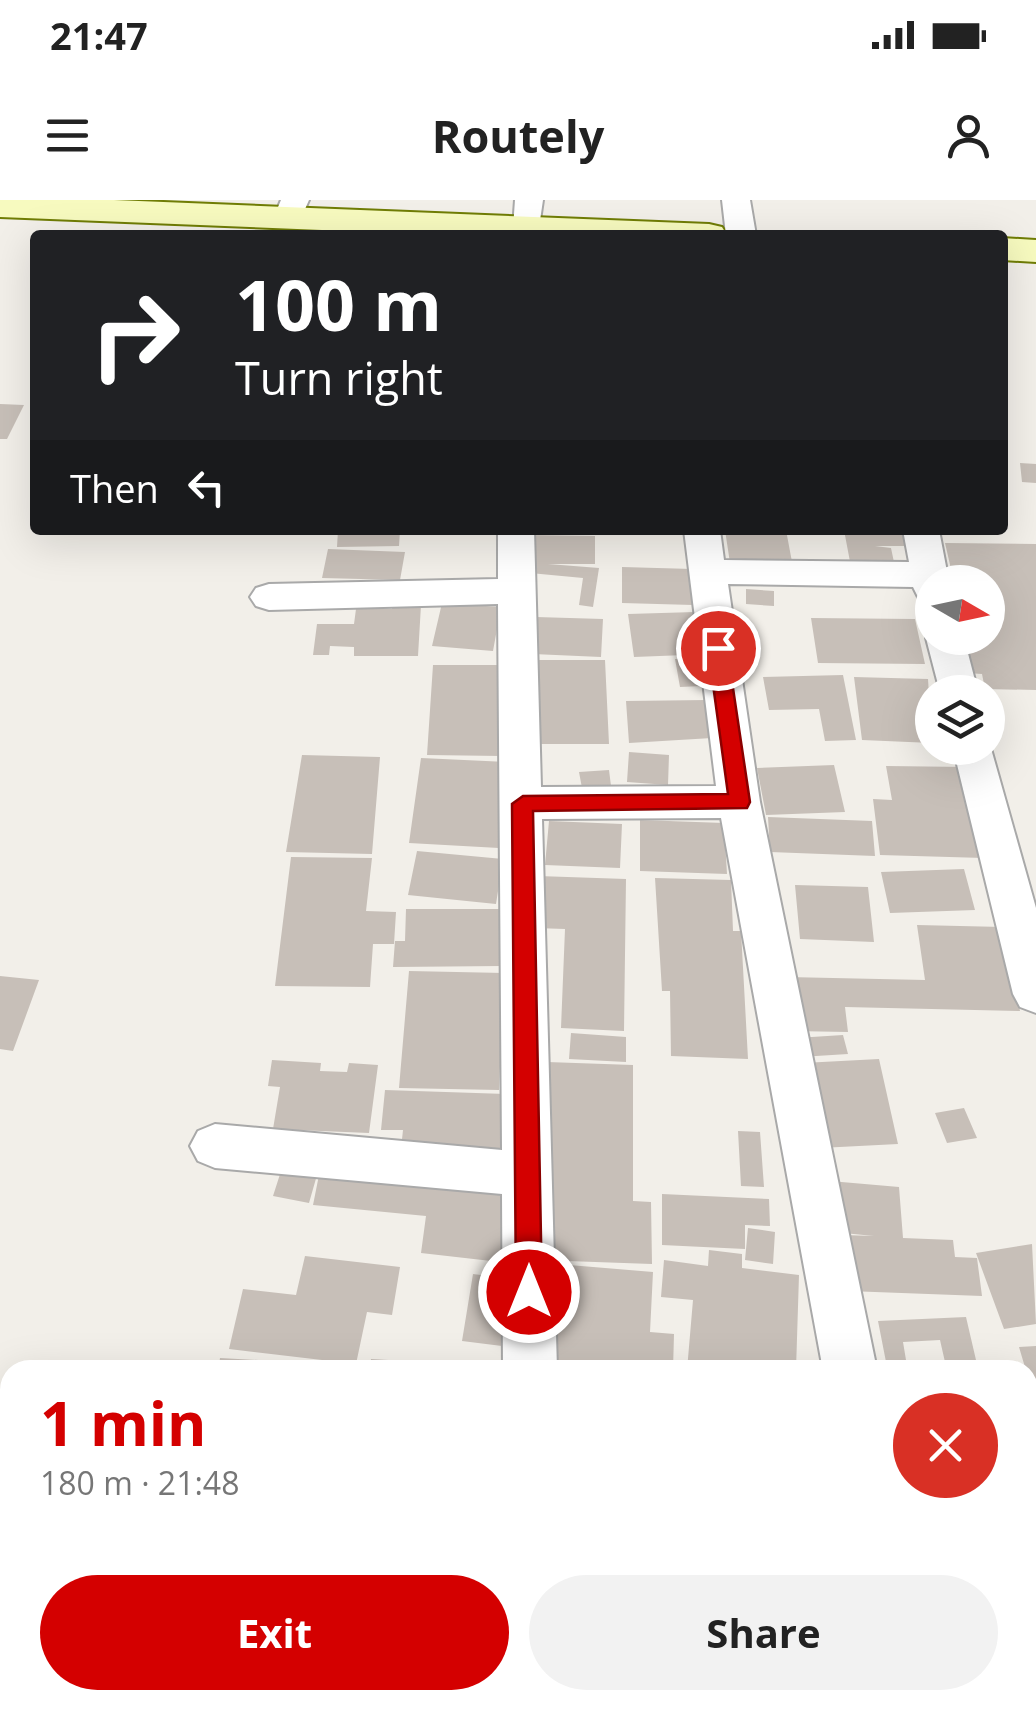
<!DOCTYPE html>
<html lang="en">
<head>
<meta charset="utf-8">
<style>
	body { margin:0; font-family:"Open Sans",sans-serif; background:#f2f2f2; color:#222; height:100vh; display:flex; flex-direction:column; font-size:38px; white-space:nowrap }
	* { box-sizing:border-box; margin:0 }
	p { font-size:32px; color:#767676 }
	.icon { flex:none; width:55px; height:55px; fill:none; stroke:currentColor; stroke-width:2; stroke-linecap:round; stroke-linejoin:round }
	.map { position:relative; flex:1; overflow:hidden }
	.panel { position:absolute; left:0px; top:1160px; width:1038px; height:350px; display:flex; flex-direction:column; background:#fff; border-radius:30px 30px 0 0; box-shadow:0 10px 40px #0002 }
	.panel>* { flex:none }
	.banner { position:absolute; left:30px; top:30px; width:978px; height:305px; border-radius:10px; box-shadow:0 10px 40px #0002; background:#202124; color:#fff; overflow:hidden }
	.needle { width:65px; rotate:99deg }
	.tools { position:absolute; left:915px; top:365px; display:grid; gap:20px }
	.tools a { display:grid; place-items:center; width:90px; height:90px; border-radius:50%; background:#fff; box-shadow:0 10px 40px #0002; font-size:50px }
	.pin { position:absolute; display:grid; place-items:center; width:85px; height:85px; color:#fff; margin:-42px; border:5px solid #fff; border-radius:50%; box-shadow:0 2px 10px #0007 }
	.me { position:absolute; width:110px; margin:-55px; rotate:0deg; stroke-linejoin:round; filter:drop-shadow(0 0 8px #0008) }
	.turn { display:flex; align-items:center; gap:35px; height:210px; padding:0 40px; font-size:45px }
	.turn .icon { width:130px; height:130px; stroke-width:2.5 }
	.turn b { display:block; font-size:70px; line-height:85px }
	.then { display:flex; align-items:center; height:95px; padding:0 40px; background:#0003; gap:20px; font-size:38px }
	.round { display:grid; place-items:center; flex:none; width:105px; height:105px; border-radius:52px; background:#f2f2f2 }
	.overview { display:flex; align-items:center; justify-content:space-between; height:170px; padding:0 40px }
	h1 { font-size:60px; font-weight:700; line-height:75px; color:#d40000 }
	.button { display:flex; gap:20px; margin-top:auto; padding:20px 40px }
	.button a { flex:1; height:115px; border-radius:60px; background:#d40000; color:#fff; font-size:40px; font-weight:700; line-height:115px; text-align:center }
	.button a+a { background:#f2f2f2; color:#222 }
	.status { display:flex; justify-content:space-between; align-items:center; height:70px; padding:0 50px; background:#fff; direction:ltr }
	.status svg { height:28px; fill:currentColor }
	header { display:flex; justify-content:space-between; align-items:center; height:130px; padding:0 40px; background:#fff; font-size:45px; font-weight:700 }
	.map>svg:first-child { display:block }
</style>
</head>
<body>
<div class="status"><b>21:47</b><svg viewBox="0 0 49 12"><path d="M0 12V9h3v3zM5 12V6h3v6zM10 12V3h3v9zM15 12V0h3v12zM26 1h20v11H26zM47 4h2v5h-2z"/></svg></div>
<header><svg class="icon" aria-label="menu" viewBox="0 0 24 24"><path d="M4 6h16M4 12h16M4 18h16"/></svg>Routely<svg class="icon" aria-label="person" viewBox="0 0 24 24"><circle cx="12" cy="8" r="4"/><path d="M4 21q1-7 8-7t8 7"/></svg></header>
<div class="map">
<svg width="1036" height="1510" viewBox="0 0 1036 1510">
	<rect width="100%" height="100%" fill="#f2efe9"/>
	<path fill="#c7bfb8" d="M0 204 24 205 7 239H0Z
		M1020 263 1036 264V283L1022 282Z
		M338 330H400L399 346 337 347Z
		M725 330H786L792 362 730 363Z
		M844 330H903L907 346H875L891 348 895 367H851Z
		M529 335 595 336V364H548L599 368 593 407 579 405 583 378 530 373Z
		M945 343 1036 344V490L985 489 982 474 966 473 958 439 988 438V382H954Z
		M328 349 405 352 400 380 322 378Z
		M622 367 692 369 693 405 622 403Z
		M746 389 774 391V406L746 404Z
		M442 403 501 407 493 451 432 446Z
		M393 405H421L418 456H354V447L330 446 329 455H313L317 424H354L356 409H392Z
		M695 412 701 448 684 449 685 455 634 457 628 414Z
		M536 417 603 419 601 457 533 454Z
		M811 418 915 419 925 464 818 463Z
		M697 458 702 486 680 487 675 459Z
		M536 460H605L609 544H535Z
		M433 465H502L501 556 427 555Z
		M843 475 856 540 825 541 819 509 769 510 763 477Z
		M854 477 928 479 932 543 862 540Z
		M707 500 712 538 629 543 626 501Z
		M629 552 669 555 668 585 627 582Z
		M302 555 380 557 372 654 286 652Z
		M421 558 507 562 499 648 409 643Z
		M834 565 845 612 766 615 757 568Z
		M886 566 967 567 984 658 880 655 873 599 892 600Z
		M609 570 611 586 582 588 579 572Z
		M768 617 872 621 875 656 770 652Z
		M640 620 724 623 727 674 640 671Z
		M549 621 622 624 620 668 545 665Z
		M417 651 503 659 496 704 408 695Z
		M291 657 372 658 366 711 396 712 394 744H373L370 787 275 786Z
		M964 669 975 710 890 713 881 672Z
		M538 676 626 679 624 831 561 828 565 729 535 728Z
		M655 678 731 680 733 731H741L748 859 671 856 670 791H662Z
		M795 685 868 687 874 742 800 739Z
		M406 709H501V766L393 767 395 741H405Z
		M917 725 1003 727 1020 811 845 807 848 832 792 831 787 777 925 780Z
		M409 771 504 773 499 890 399 888Z
		M0 776 39 780 13 851 0 849Z
		M571 833 626 837V862L569 859Z
		M843 835 848 854 800 857 796 838Z
		M879 859 898 944 820 948 803 863Z
		M272 860 321 863 320 871 347 872 349 863 378 865 369 933 273 929 280 887 268 886Z
		M547 862 633 865V1001L651 1002 652 1064 539 1060Z
		M385 890 506 894 503 955 400 958 403 930H381Z
		M964 908 977 938 947 943 935 913Z
		M738 931 760 932 764 987 741 986Z
		M282 968 317 975 309 1003 273 996Z
		M320 970 510 990 500 1062 421 1053 426 1016 313 1005Z
		M830 981 899 987 903 1038 953 1040 955 1057 977 1058 982 1096 848 1091 843 1035 874 1036 833 1032Z
		M662 994 769 999 770 1026 745 1025V1049L662 1045Z
		M748 1028 775 1032 773 1064 745 1060Z
		M1032 1044 1036 1124 1004 1129 976 1053Z
		M709 1050 742 1054V1068L799 1075 796 1170H687L693 1100 661 1097 664 1060 708 1066Z
		M305 1056 400 1067 392 1115 367 1112 356 1164 229 1149 243 1089 296 1095Z
		M557 1064 653 1072 650 1132 674 1134 673 1170H549Z
		M473 1074 512 1079 502 1146 462 1141Z
		M966 1117 976 1160 945 1162 940 1140 903 1142 907 1166 887 1167 878 1121Z
		M1036 1146V1201H1035L1019 1147Z
		M220 1158 351 1165V1170H218Z
		M371 1159 509 1167 370 1170Z
		M1028 1450 1036 1451V1510H927V1500H1028Z
		M205 1500H262L261 1510H205Z
		M801 1500H847V1510H801Z"/>
	<g fill="none" stroke-linecap="round" stroke-linejoin="round">
		<defs>
			<path id="street" d="M281 0H309L298 25H278L273 19Z
				M515 0H543L538 34H518L513 28Z
				M722 0H750L756 35H726Z
				M498 330H534L541 587 716 586 684 330H720L724 360 909 362 903 330H939L949 382H932V402L919 399 913 387 728 384 760 602 877 1170H823L721 618 542 619 557 1170H503L502 994 215 968 198 961 190 946 198 931 215 924 502 950 498 404 269 410 256 406 250 397 256 388 269 384 498 379Z
				M931 429 932 438H964L978 492H940L926 438Z
				M988 538 1036 708V813L1020 807 1013 794 953 548H988Z
				M1028 1394H1036V1454L1028 1453Z"/>
			<path id="secondary" d="M0 0H114L709 24 722 27 727 35H445L0 17Z
				M1002 38 1036 40V62L1002 60Z"/>
		</defs>
		<use href="#street" stroke="#a9a9a9" stroke-width="4"/>
		<use href="#secondary" stroke="#707d05" stroke-width="4"/>
		<use href="#street" fill="#fff" fill-rule="evenodd"/>
		<use href="#secondary" fill="#f7fabf" fill-rule="evenodd"/>
	</g>
	<path fill="#d40000" stroke="#8a0000" stroke-width="2.5" d="M718 442 727 448 750 602 747 608 533 611 542 1092 538 1101 529 1104 519 1101 516 1092 512 604 523 596 728 594 708 448Z"/>
</svg>
<div class="tools">
<a><svg class="needle" viewBox="-14 -14 28 28"><path d="M0-13l5 13h-10z" fill="#e53935"/><path d="M0 13l5-13h-10z" fill="#767676"/></svg></a>
<a><svg class="icon" aria-label="layers" viewBox="0 0 24 24"><path d="M12 4l9 5-9 5-9-5zM3 14l9 5 9-5"/></svg></a>
</div>
<div class="pin" style="left:718px;top:448px;background:#d93025"><svg class="icon" aria-label="arrive" viewBox="0 0 24 24"><path d="M6 21V4h12l-3 4 3 4H6"/></svg></div>
<svg class="me" style="left:529px;top:1092px" viewBox="-20 -20 40 40"><circle r="17" fill="#d40000" stroke="#fff" stroke-width="3"/><path d="M0-11L8 9 0 5-8 9z" fill="#fff"/></svg>
<div class="banner">
<div class="turn"><svg class="icon" aria-label="right" viewBox="0 0 24 24"><path d="M7 20v-9h11M14 6l5 5-5 5"/></svg><div><b>100 m</b>Turn right</div></div>
<div class="then">Then<svg class="icon" aria-label="left" viewBox="0 0 24 24"><path d="M17 20v-9H6M10 6l-5 5 5 5"/></svg></div>
</div>
<section class="panel">
<div class="overview"><div><h1>1 min</h1><p>180 m · 21:48</p></div><a class="round" style="background:#d93025;color:#fff"><svg class="icon" aria-label="close" viewBox="0 0 24 24"><path d="M6 6l12 12M18 6L6 18"/></svg></a></div>
<div class="button"><a>Exit</a><a>Share</a></div>
</section>
</div>
</body>
</html>
